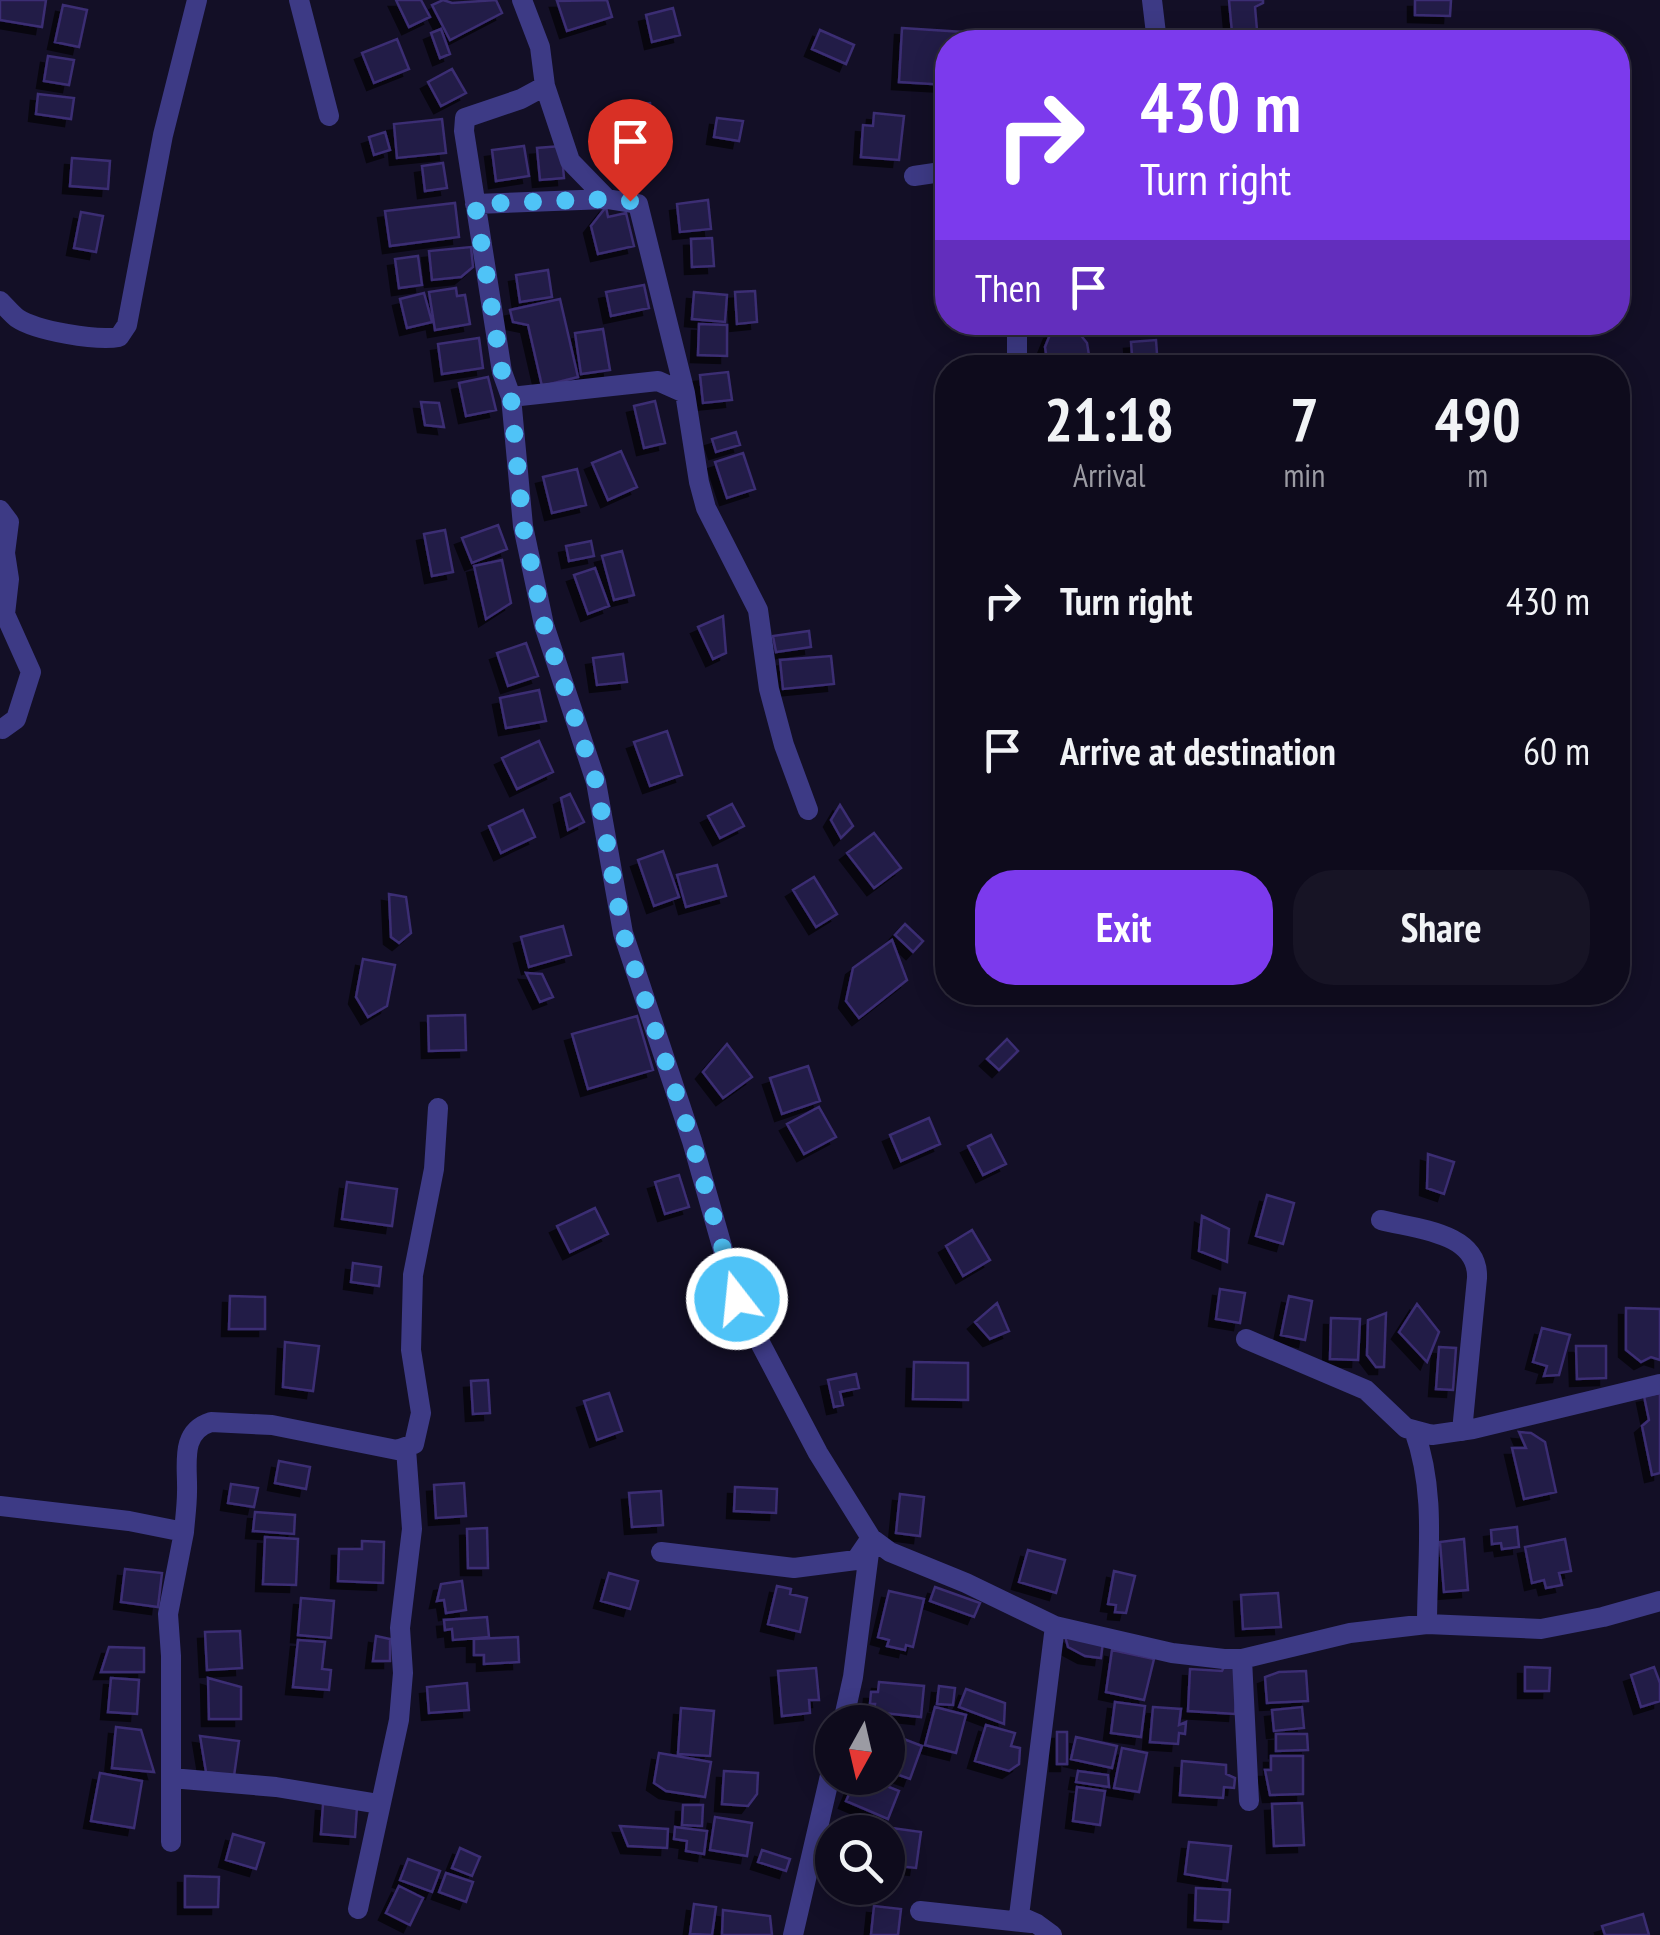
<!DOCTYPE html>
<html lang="en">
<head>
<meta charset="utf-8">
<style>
	body { margin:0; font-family:"PT Sans Narrow",sans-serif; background:#171425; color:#f1f3f6; height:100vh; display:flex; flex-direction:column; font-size:38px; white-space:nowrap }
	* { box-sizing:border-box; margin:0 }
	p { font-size:32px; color:#9b9ba3 }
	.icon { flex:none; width:55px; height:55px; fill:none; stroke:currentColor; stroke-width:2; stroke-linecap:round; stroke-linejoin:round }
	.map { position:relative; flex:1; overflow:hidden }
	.details { position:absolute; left:935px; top:355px; width:695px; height:650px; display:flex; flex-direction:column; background:#0e0b1c; border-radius:40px; box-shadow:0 5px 25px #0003,0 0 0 2px #2e2b3b }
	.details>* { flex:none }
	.hud { position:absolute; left:935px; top:30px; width:695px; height:305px; border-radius:40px; box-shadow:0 5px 25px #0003,0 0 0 2px #2e2b3b; background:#7c3aed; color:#fff; overflow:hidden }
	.needle { width:65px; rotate:188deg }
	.fabs { position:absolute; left:815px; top:1705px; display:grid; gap:20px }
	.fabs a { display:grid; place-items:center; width:90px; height:90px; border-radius:50%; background:#0e0b1c; box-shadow:0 5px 25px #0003,0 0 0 2px #2e2b3b; font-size:50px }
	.pin { position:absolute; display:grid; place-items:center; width:85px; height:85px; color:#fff; margin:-102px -42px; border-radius:50% 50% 50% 0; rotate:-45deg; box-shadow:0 0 10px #0007 }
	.pin .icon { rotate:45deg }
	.me { position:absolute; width:110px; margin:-55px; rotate:344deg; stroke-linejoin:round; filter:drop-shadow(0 0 8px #0008) }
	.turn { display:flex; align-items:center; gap:35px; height:210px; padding:0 40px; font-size:45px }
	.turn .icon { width:130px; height:130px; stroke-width:2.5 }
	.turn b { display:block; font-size:70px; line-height:85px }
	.then { display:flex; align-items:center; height:95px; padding:0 40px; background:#0003; gap:20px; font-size:38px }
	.eta { display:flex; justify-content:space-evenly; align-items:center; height:170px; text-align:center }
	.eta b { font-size:60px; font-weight:600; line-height:70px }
	.button { display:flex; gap:20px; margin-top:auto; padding:20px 40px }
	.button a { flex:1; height:115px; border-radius:40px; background:#7c3aed; color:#fff; font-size:40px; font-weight:600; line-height:115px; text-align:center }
	.button a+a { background:#171425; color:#f1f3f6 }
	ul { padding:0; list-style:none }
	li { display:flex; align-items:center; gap:30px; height:150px; padding:0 40px }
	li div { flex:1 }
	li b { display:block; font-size:38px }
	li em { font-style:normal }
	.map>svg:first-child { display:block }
</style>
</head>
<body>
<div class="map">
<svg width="1660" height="1935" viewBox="0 0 1660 1935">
	<defs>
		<filter id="shadow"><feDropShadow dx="-7" dy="7" stdDeviation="0" flood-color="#0009"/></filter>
	</defs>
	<rect width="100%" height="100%" fill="#130f26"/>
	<path fill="#241b47" stroke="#3b2d73" stroke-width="2.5" filter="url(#shadow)" d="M0 0H46L42 27 0 20Z
		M396 0H421L430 17 409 27Z
		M443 0 452 3 496 0 502 13 450 40 432 5Z
		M607 0 612 17 567 31 557 1Z
		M1229 0H1263V3L1255 7 1257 30 1232 32Z
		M1415 0H1451L1450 16 1415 15Z
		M63 5 87 10 79 47 55 42Z
		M673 8 680 35 652 42 646 15Z
		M902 28 994 34V42H948V85L899 82Z
		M441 29 450 54 440 58 431 33Z
		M820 30 854 45 846 64 812 49Z
		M397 39 409 69 374 83 362 53Z
		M48 56 74 60 69 85 44 81Z
		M452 69 466 93 441 106 428 82Z
		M38 94 74 98 71 119 36 114Z
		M650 103 658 166 628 169 620 106Z
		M874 113 904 116 899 160 861 157 863 125 873 126Z
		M717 118 743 121 739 141 714 137Z
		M442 119 446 153 397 158 394 124Z
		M385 132 390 150 374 155 369 137Z
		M524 146 529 176 496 181 492 150Z
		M561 146 564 178 540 180 537 148Z
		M72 158 110 161 108 189 70 186Z
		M443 163 447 188 425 191 422 166Z
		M708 200 711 229 680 232 677 204Z
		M455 203 459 237 390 246 385 211Z
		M606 207 608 217 626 213 634 246 598 254 591 226Z
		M81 212 103 216 96 252 74 248Z
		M712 238 714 266 692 267 691 239Z
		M471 247 473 267 461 277 432 280 429 251Z
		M418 256 422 285 399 288 395 259Z
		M548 270 552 297 520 302 516 275Z
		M644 285 649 308 611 316 606 292Z
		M456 288 457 296 465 295 470 324 435 330 429 292Z
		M755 291 757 322 737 324 735 292Z
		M694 292 727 295 725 322 692 319Z
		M424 293 432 322 407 328 400 299Z
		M560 299 578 377 542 386 528 325 513 322 510 310Z
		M699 324 727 325V356L698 355Z
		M1075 328 1087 343 1090 361 1059 367 1047 361 1045 347 1051 332Z
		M603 329 610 370 581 374 575 333Z
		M479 338 483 368 442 374 438 344Z
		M1156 340 1158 368H1133L1131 342Z
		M728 372 732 400 703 403 700 375Z
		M488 377 496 410 466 416 459 383Z
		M655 401 665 443 644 448 634 406Z
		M421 402 439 403 444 427 425 425Z
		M736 432 740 445 716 452 712 439Z
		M621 451 637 487 608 500 592 463Z
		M743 453 755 489 727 498 715 462Z
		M577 469 586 505 552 513 543 477Z
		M498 525 507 549 472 563 462 538Z
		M445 530 453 572 432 576 424 534Z
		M591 541 594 556 569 561 566 546Z
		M622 551 634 595 614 600 602 556Z
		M502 560 511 603 486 619 474 566Z
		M595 568 609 606 588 614 574 575Z
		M723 616 726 653 713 659 698 627Z
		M809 631 811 647 776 652 773 636Z
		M526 643 538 676 508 686 497 653Z
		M623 654 627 682 597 685 593 658Z
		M831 656 834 684 783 689 780 660Z
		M539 690 546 721 506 728 500 698Z
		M667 731 682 775 650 786 634 742Z
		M539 741 553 772 517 789 502 758Z
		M570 794 584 822 568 830 561 798Z
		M732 804 744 826 720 838 708 816Z
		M840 805 853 826 841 838 831 820Z
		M523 810 535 837 501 853 489 826Z
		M874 833 901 868 874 888 847 853Z
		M663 851 679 897 654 906 638 860Z
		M717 865 726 896 686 907 677 875Z
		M814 877 837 914 816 927 793 890Z
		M389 894 406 897 411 933 399 943 391 937Z
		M905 924 923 941 913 952 895 935Z
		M563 926 571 955 529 967 521 937Z
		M892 940 907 980 859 1018 846 1001 853 968Z
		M363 959 395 965 387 1006 368 1017 356 997Z
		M526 973 542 974 553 997 540 1002Z
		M465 1015 466 1050 429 1051 428 1016Z
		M637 1016 653 1070 588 1089 572 1034Z
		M1007 1039 1018 1051 999 1070 987 1059Z
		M727 1044 752 1077 723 1098 703 1072Z
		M808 1066 820 1101 782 1114 770 1078Z
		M819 1107 836 1137 804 1154 787 1124Z
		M929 1118 940 1144 901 1161 890 1135Z
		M991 1135 1006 1164 983 1175 968 1146Z
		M1428 1154 1454 1162 1444 1194 1427 1188Z
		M679 1175 689 1207 665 1214 655 1182Z
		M347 1182 397 1189 392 1226 342 1219Z
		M1267 1195 1294 1203 1283 1244 1256 1236Z
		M595 1208 608 1234 570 1252 557 1226Z
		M1202 1216 1229 1229 1227 1262 1199 1251Z
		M972 1230 990 1260 963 1276 946 1246Z
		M353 1263 381 1267 379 1286 351 1282Z
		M1220 1289 1245 1293 1240 1323 1216 1319Z
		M230 1296 265 1297V1329H229Z
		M1289 1296 1312 1301 1305 1340 1281 1335Z
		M997 1303 1009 1331 990 1339 975 1322Z
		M1417 1304 1439 1332 1427 1362 1399 1332Z
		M1626 1308 1660 1309V1360L1651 1357 1641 1362 1626 1350Z
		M1386 1313 1384 1367H1376L1367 1355 1368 1320Z
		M1331 1318 1360 1319 1358 1360 1330 1359Z
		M1542 1328 1570 1335 1559 1375 1544 1376 1547 1366 1533 1362Z
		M285 1342 319 1346 313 1391 283 1387Z
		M1576 1346H1606V1378L1577 1379Z
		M1439 1347 1456 1348 1453 1390 1436 1389Z
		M914 1362 968 1363V1400L913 1399Z
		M856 1374 859 1388 840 1392 843 1405 834 1407 828 1380Z
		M488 1380 490 1413 473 1414 471 1381Z
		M609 1393 622 1431 597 1440 584 1401Z
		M1660 1393V1473L1652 1475 1642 1426 1649 1420 1644 1396Z
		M1519 1432 1531 1433 1545 1442 1556 1492 1524 1499 1512 1448H1526Z
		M279 1461 310 1467 306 1489 275 1483Z
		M464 1483 466 1516 436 1518 434 1485Z
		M231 1484 258 1488 254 1507 228 1503Z
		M735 1487 777 1489 776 1513 734 1511Z
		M661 1491 663 1525 632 1527 629 1493Z
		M900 1494 924 1497 920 1536 896 1533Z
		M255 1512 295 1515 294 1534 253 1531Z
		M1517 1527 1519 1547 1502 1549 1501 1543 1492 1544 1491 1530Z
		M487 1528 488 1568H468L467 1529Z
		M265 1537 298 1539 296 1585 263 1584Z
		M1464 1539 1468 1590 1444 1592 1440 1542Z
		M1565 1539 1571 1571 1559 1573 1562 1585 1546 1588 1544 1580 1532 1583 1525 1547Z
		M362 1541 384 1542 383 1583 338 1581 339 1549H362Z
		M1028 1550 1065 1560 1056 1593 1019 1582Z
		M125 1569 162 1573 158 1607 121 1602Z
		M1114 1571 1135 1576 1126 1613 1115 1612 1116 1605 1108 1604Z
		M609 1573 638 1581 630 1609 601 1601Z
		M462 1581 466 1610 446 1613 444 1600 437 1601 441 1584Z
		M777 1586 791 1589 790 1594 807 1598 800 1632 768 1624Z
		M935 1587 980 1603 974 1617 930 1601Z
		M889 1591 924 1599 913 1647 906 1645 905 1650 887 1646 889 1640 878 1637Z
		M1278 1593 1281 1627 1243 1629 1241 1595Z
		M301 1598 334 1601 331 1638 298 1635Z
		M487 1617 489 1637 453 1640 452 1629 445 1630 444 1620Z
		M240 1631 242 1668 207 1670 205 1632Z
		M376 1636 390 1639V1661H373Z
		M1065 1636 1103 1642 1101 1658 1085 1656 1068 1647Z
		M518 1637 519 1662 484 1664V1655H474V1639Z
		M298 1640 325 1642 322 1669 331 1670 329 1690 293 1687Z
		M109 1647 144 1648V1672H101Z
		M1112 1650 1154 1659 1144 1700 1106 1692Z
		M1225 1665 1239 1666 1235 1714 1188 1711 1190 1669 1222 1671Z
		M1525 1667 1550 1668 1549 1691H1525Z
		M1654 1667 1660 1683V1701L1641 1707 1631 1675Z
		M816 1668 819 1700H809L810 1713 782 1716 778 1671Z
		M1306 1671 1308 1701 1267 1703 1265 1677 1279 1672Z
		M111 1678 139 1680 137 1714 108 1712Z
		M208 1678 241 1687V1719H209Z
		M879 1682 924 1686 921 1717 874 1712 875 1704H870L871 1692H878Z
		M467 1683 469 1710 429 1713 427 1687Z
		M939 1686 955 1688 953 1705 937 1704Z
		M966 1689 1005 1703 1004 1724 959 1707Z
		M1115 1702 1145 1706 1141 1737 1111 1733Z
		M935 1707 966 1715 956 1753 925 1745Z
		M1153 1707 1181 1709 1179 1725 1186 1722 1185 1734 1179 1733 1178 1744 1150 1742Z
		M1302 1707 1304 1728 1274 1731 1272 1710Z
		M681 1708 714 1711 710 1756 678 1754Z
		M986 1725 1015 1733 1011 1746 1020 1748 1019 1764 1009 1771 975 1761Z
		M116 1727 141 1730 154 1772 112 1768Z
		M1057 1732H1067V1764H1057Z
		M1276 1734H1307L1308 1750 1276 1751Z
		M200 1736 239 1741 234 1776 206 1772Z
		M896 1736 922 1746 910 1779 888 1771V1737L894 1739Z
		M1076 1737 1117 1746 1112 1768 1071 1759Z
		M1122 1748 1147 1753 1139 1792 1114 1788Z
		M659 1753 711 1762 705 1797 666 1791 654 1783Z
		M1271 1756H1303V1794L1270 1795 1265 1770H1271Z
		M1182 1761 1226 1765V1774L1235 1778 1234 1788 1224 1787 1223 1798 1180 1795Z
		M724 1771 758 1773 757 1794 748 1806 722 1804Z
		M1078 1771 1108 1775 1109 1787 1076 1782Z
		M100 1773 142 1781 134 1828 91 1821Z
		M856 1778H867L899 1791 888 1819 846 1801Z
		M1077 1787 1105 1791 1100 1825 1073 1821Z
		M1302 1803 1304 1845 1274 1846 1272 1804Z
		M323 1804 357 1807 355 1837 321 1834Z
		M683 1805H703L702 1826 682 1825Z
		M715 1817 752 1823 747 1856 710 1850Z
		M620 1826 668 1829 667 1848 628 1846Z
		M675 1827 707 1831 704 1854 686 1851 687 1841 674 1839Z
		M892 1828 921 1832 916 1868 888 1865Z
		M233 1834 264 1843 256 1869 226 1860Z
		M1189 1842 1231 1846 1227 1881 1185 1874Z
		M460 1848 480 1857 472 1876 452 1868Z
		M762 1850 790 1859 786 1871 758 1862Z
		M408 1859 440 1871 432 1892 400 1880Z
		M446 1873 473 1882 466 1902 439 1892Z
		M185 1876 219 1877 218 1907H185Z
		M399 1886 423 1898 410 1925 386 1913Z
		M1196 1888 1230 1890 1228 1922 1195 1920Z
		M694 1904 716 1907 712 1935 690 1934Z
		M874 1906 901 1909 898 1935H871Z
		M723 1910 770 1916 772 1935H722Z
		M1643 1914 1649 1935H1605L1602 1926Z"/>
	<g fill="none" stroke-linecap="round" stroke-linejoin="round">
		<path stroke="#3d3a85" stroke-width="20" d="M299 0 329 116
			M522 0 540 47 545 86 570 161 607 199
			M1152 0 1157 42
			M545 86 521 99 465 118 464 131 502 372 511 397 523 526 544 625 596 782 623 933 692 1141 737 1299 818 1453 871 1538 890 1552 966 1583 1055 1626 1172 1653 1224 1659H1242L1350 1633 1427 1624 1541 1629 1603 1617 1660 1601
			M914 176 948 171
			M475 204 607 199 638 204 685 393 699 482 706 508 758 610 769 689 784 745 808 810
			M0 301C6 307 11 313 17 318 36 331 97 341 119 337L127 325 163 135 197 0
			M1017 322V368
			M511 397 658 381 685 393
			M0 510 9 522 5 553 9 579 5 614 31 672 16 719 2 729
			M1381 1220C1415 1229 1479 1232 1477 1278L1462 1431
			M1246 1339 1366 1390 1406 1428 1432 1435 1473 1429 1660 1384
			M1414 1430C1437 1494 1427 1558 1427 1624
			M0 1506 129 1521 184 1532C185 1519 187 1505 187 1492 188 1465 179 1432 211 1422L272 1425 397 1450 414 1444 421 1413 411 1350 413 1275 434 1169 438 1108
			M661 1552 794 1568 856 1560 871 1538
			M1242 1659 1249 1801
			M843 1722 853 1677 870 1545
			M171 1778 276 1787 379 1804
			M171 1842V1656L168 1614 184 1532
			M358 1909 399 1720 403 1673 400 1628 412 1529 406 1449
			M920 1911 1031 1923
			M793 1935 832 1767
			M1052 1935 1037 1924 1019 1916 1055 1626"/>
	</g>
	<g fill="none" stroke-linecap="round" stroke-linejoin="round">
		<path stroke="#4fc3f7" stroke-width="18" stroke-dasharray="0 32.4" d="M630 201 608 199 475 204 502 372 511 398 523 526 544 625 596 782 623 933 692 1141 737 1299"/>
	</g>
</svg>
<div class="fabs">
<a><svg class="needle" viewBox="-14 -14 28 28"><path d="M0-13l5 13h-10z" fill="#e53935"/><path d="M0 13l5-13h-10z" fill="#9b9ba3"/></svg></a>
<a><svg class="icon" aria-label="search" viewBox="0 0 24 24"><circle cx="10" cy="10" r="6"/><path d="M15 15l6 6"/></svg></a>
</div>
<div class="pin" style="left:630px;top:201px;background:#d93025"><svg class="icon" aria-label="arrive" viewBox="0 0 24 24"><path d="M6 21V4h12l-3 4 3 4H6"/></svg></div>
<svg class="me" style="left:737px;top:1299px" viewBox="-20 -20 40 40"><circle r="17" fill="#4fc3f7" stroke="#fff" stroke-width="3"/><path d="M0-11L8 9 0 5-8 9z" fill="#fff"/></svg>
<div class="hud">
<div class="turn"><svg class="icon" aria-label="right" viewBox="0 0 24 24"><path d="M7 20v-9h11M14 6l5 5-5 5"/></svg><div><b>430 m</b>Turn right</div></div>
<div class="then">Then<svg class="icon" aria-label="arrive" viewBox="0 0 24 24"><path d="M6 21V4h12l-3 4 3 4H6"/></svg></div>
</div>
<section class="details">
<div class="eta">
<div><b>21:18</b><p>Arrival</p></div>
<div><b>7</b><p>min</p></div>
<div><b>490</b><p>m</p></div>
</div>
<ul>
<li><svg class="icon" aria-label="right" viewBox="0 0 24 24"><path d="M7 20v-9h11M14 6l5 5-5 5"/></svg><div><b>Turn right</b></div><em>430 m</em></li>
<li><svg class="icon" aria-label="arrive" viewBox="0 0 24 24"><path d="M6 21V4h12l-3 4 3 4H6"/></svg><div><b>Arrive at destination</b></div><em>60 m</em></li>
</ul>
<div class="button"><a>Exit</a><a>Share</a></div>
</section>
</div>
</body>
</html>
